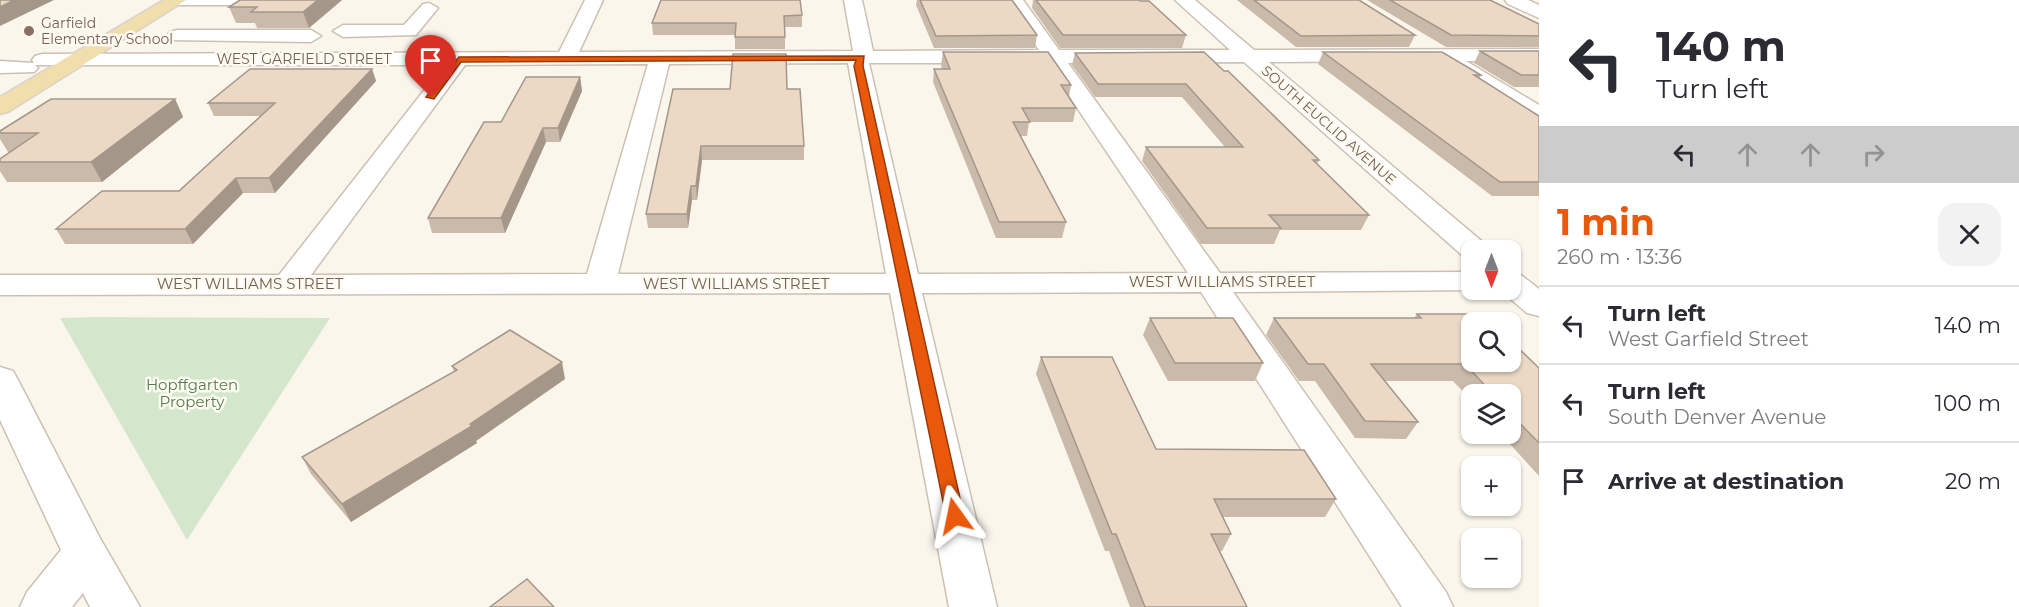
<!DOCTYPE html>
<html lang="en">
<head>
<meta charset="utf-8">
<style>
	body { margin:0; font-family:Montserrat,sans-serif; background:#f2f2f3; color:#2b2b33; height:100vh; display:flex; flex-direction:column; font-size:22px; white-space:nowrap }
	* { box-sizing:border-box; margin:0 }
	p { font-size:20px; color:#7c7c81 }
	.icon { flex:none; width:33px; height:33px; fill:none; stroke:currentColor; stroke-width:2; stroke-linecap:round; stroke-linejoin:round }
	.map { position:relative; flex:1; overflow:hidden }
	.sheet { display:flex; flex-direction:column; background:#fff; width:480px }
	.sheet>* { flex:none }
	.hud { background:#fff; color:#2b2b33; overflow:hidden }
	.needle { width:39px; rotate:180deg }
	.buttons { position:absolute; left:1461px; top:240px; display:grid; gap:12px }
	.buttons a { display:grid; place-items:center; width:60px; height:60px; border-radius:12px; background:#fff; box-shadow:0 2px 4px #0004; font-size:30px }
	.pin { position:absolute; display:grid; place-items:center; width:51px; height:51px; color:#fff; margin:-62px -26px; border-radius:50% 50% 50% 0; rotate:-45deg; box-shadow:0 0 6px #0007 }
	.pin .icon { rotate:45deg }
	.me { position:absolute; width:66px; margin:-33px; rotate:348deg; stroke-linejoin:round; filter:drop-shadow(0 0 4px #0008) }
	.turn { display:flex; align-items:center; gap:21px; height:126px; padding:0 18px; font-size:27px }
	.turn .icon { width:78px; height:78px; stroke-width:2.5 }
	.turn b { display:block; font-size:42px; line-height:51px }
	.lanes { display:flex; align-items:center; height:57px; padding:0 18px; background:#0003; justify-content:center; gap:30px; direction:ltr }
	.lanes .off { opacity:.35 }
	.round { display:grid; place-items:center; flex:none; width:63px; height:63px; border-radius:18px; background:#f2f2f3 }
	.summary { display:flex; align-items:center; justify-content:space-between; height:102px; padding:0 18px }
	h1 { font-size:36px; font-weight:700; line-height:45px; color:#ea580c }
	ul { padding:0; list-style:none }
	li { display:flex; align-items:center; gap:18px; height:78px; padding:0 18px; border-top:2px solid #e1e1e2 }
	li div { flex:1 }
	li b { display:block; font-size:22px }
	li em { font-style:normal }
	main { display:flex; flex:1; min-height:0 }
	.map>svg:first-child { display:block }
</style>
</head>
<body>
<main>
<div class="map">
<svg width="1539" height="607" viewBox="0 0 1539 607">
	<rect width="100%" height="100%" fill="#fbf6ec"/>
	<path fill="#d4e7cc" d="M93 317 330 318 187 540 60 318Z"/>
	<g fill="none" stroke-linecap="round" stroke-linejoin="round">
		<defs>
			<path id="minor" d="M168 0H333L324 5H177Z
				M585 0H603L579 52 853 51 844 0H862L873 51 1039 50 1005 0H1023L1059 50H1230L1175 0H1195L1254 50 1539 49V61H1466L1539 105V122L1531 120 1437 61 1269 62 1485 244 1489 250H1472V258L1463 256 1244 62 1068 63 1220 273 1472 272V290H1480L1233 292 1446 592 1453 607H1402L1201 292 922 293 997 607H949L890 293 0 295V275H279L444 65H35L38 68 34 72 0 73V61L34 63 32 60 35 56 42 54 559 52ZM848 63 886 274H618L669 64ZM869 63H1047L1188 273 918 274ZM648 64 587 274 311 275 465 65Z
				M1505 0H1528L1539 5V18L1508 4Z
				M429 3 438 8 416 35 343 37 333 31 343 25H404L423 4Z
				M177 30H311L321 36 311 42 170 40 167 36 170 32Z
				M1510 273 1521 275 1539 289V316L1527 313 1500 290H1510Z
				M0 367 13 371 18 380 101 540 140 607H90L83 593 72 607H20L27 592 61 550 0 420Z"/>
			<path id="major" d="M164 0H186L8 112 0 114V97Z"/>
		</defs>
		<use href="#minor" stroke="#ccc0b3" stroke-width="3"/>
		<use href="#major" stroke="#d8d3ce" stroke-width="3"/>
		<use href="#minor" fill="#fff" fill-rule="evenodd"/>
		<use href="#major" fill="#f1dead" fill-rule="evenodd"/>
	</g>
	<path fill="#cabaa9" d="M342 0 309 28H257L255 23H236L229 7Z
		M661 0 802 15V27H785V49H735V35H653L652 23Z
		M917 0H1012L1037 35 1035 48H934L916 5Z
		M1033 0H1139L1186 35 1182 48H1060L1032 8Z
		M1237 0H1359L1415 35 1409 47H1296Z
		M1367 0H1490L1539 24V47H1446Z
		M1480 51H1539V87H1514L1474 63Z
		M943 52 1071 85 1069 97 1076 108 1073 122H1029L1027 136H1021L1066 222 1062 238H996L933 82 934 69H942L941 65Z
		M1204 52 1319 160 1317 164 1369 215 1361 230H1280L1274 244H1201L1142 161 1146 147H1225L1182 97H1095L1072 65 1075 53Z
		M1323 52 1481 75 1479 79 1539 116V196H1492L1318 64Z
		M372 69 376 81 275 193H243L193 244H65L56 229 179 191 260 116H214L208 103Z
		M580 77 582 91 560 142H546L505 233H432L428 218 501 122Z
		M730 89H787L804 146V160H702L697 200H692L688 228H648L646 214Z
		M175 99 183 117 102 182H7L0 171V159L10 152H8L0 139V131Z
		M1417 314 1539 368V476L1501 434H1510V394H1472V401L1453 381H1385L1418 422 1406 439 1355 438 1315 381H1299L1266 335 1274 318H1414Z
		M1150 318 1263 363 1255 381H1168L1143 335Z
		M1041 357 1156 449 1336 499 1325 517H1223L1231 534 1222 551H1220L1247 607H1130L1109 551H1105L1036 374Z
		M452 366 565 379 476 441 477 443 351 522 311 474 302 457 454 372Z"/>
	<path fill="#a4978a" d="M14 0H54L0 26V7Z
		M318 0H342L309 28 303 12Z
		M372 69 376 81 275 193 269 178Z
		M580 77 582 91 560 142 558 128Z
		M175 99 183 117 102 182 91 162Z
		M543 128 546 142 505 233 501 218Z
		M701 146 702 160 697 200 696 186Z
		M236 178 243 193 193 244 185 229Z
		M691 186 692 200 688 228 687 214Z
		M562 362 565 379 476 441 477 443 351 522 342 504 470 424Z"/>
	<path fill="#ebd8c5" stroke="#a4978a" stroke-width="1.5" d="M0 0H14L0 7Z
		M240 0H318L303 12H251L257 7H229Z
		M661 0H800L802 15 784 16 785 37H735L736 23H652Z
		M920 0H1012L1037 35 936 36Z
		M1036 0H1139L1140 1H1149L1186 35H1063Z
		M1254 0H1359L1415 35 1301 36Z
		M1390 0H1490L1539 24V36L1451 35Z
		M1480 51H1539V75H1521Z
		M943 52H1048L1071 85H1061L1076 108H1022L1030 122H1013L1066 222H999L934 69H950Z
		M1204 52 1224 71H1228L1319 160H1313L1369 215H1269L1281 228H1207L1146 147H1243L1186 84H1098L1075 53Z
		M1323 52H1442L1481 75H1474L1539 116V182H1500Z
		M733 54H786L787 89H800L804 146H701L696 186H691L687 214H646L673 89H730Z
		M250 69H372L269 178H236L185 229H56L102 191H179L275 103H208Z
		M526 77H580L558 128H543L501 218H428L484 122H501Z
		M51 99H175L91 162H0V159L38 133H0V131Z
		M1417 314H1483L1492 322H1472V362H1510V340L1539 368V443L1510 413V394H1493L1465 364H1371L1418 422 1365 421 1324 364H1308L1274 318H1421Z
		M1150 318H1233L1263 363H1175Z
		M510 330 562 362 470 424 472 426 342 504 302 457 457 370 452 366Z
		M1041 357H1112L1156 449 1304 450 1336 499H1214L1231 534H1211L1247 607H1145L1116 534H1112Z
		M527 579 554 607H490Z"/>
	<path fill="#ea580c" stroke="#983908" stroke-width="1.5" d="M864 56 863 66 964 516 961 521 955 523 948 521 946 516 854 66 856 60 461 62 434 99 426 97 459 57Z"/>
	<circle fill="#8d6e63" stroke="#fdfaf2" stroke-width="2" cx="29" cy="31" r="6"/>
	<g text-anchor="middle" stroke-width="5" stroke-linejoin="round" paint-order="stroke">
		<g font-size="14" fill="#785e54" stroke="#fdfaf2" text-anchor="start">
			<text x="41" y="28">Garfield<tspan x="41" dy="16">Elementary School</tspan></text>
		</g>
		<g font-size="14" fill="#736151" stroke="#fdfaf2">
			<text x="304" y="64">WEST GARFIELD STREET</text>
			<text transform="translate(1329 125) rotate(41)" y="5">SOUTH EUCLID AVENUE</text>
		</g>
		<g font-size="15" fill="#736151" stroke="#fdfaf2">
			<text x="1222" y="287">WEST WILLIAMS STREET</text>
			<text x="250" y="289">WEST WILLIAMS STREET</text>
			<text x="736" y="289">WEST WILLIAMS STREET</text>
		</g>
		<g font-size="15" fill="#567d4e" stroke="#fdfaf2">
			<text x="192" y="390">Hopffgarten<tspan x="192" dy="17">Property</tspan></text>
		</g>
	</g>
</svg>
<div class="buttons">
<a><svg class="needle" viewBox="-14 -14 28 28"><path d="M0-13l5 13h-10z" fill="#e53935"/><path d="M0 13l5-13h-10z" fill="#7c7c81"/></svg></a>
<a><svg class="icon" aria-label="search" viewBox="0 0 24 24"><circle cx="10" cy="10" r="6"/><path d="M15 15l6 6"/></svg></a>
<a><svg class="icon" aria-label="layers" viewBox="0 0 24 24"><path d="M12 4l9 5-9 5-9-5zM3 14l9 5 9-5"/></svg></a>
<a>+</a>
<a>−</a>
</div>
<div class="pin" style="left:431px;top:97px;background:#d93025"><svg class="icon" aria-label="arrive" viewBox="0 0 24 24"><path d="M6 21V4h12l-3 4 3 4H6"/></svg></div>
<svg class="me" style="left:955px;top:516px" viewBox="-20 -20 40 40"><path d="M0-17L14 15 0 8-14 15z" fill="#ea580c" stroke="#fff" stroke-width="4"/></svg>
</div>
<section class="sheet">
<div class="hud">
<div class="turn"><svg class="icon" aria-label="left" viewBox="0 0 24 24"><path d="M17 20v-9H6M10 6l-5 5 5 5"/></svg><div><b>140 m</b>Turn left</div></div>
<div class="lanes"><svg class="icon" aria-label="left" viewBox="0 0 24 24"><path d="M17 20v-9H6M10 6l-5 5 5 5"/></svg><svg class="icon off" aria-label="ahead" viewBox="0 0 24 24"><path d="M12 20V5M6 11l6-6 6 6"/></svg><svg class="icon off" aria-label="ahead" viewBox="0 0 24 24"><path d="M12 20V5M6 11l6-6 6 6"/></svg><svg class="icon off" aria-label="right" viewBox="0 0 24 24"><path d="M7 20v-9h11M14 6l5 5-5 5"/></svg></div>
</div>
<div class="summary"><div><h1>1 min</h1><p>260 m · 13:36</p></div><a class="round"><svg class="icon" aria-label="close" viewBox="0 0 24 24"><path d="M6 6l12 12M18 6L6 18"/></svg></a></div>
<ul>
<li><svg class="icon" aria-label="left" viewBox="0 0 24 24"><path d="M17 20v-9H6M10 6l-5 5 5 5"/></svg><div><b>Turn left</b><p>West Garfield Street</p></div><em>140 m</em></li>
<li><svg class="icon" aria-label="left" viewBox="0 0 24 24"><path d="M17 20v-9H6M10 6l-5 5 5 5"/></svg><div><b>Turn left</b><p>South Denver Avenue</p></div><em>100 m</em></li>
<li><svg class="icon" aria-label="arrive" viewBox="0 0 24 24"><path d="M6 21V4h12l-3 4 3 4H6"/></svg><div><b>Arrive at destination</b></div><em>20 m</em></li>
</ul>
</section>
</main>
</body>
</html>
